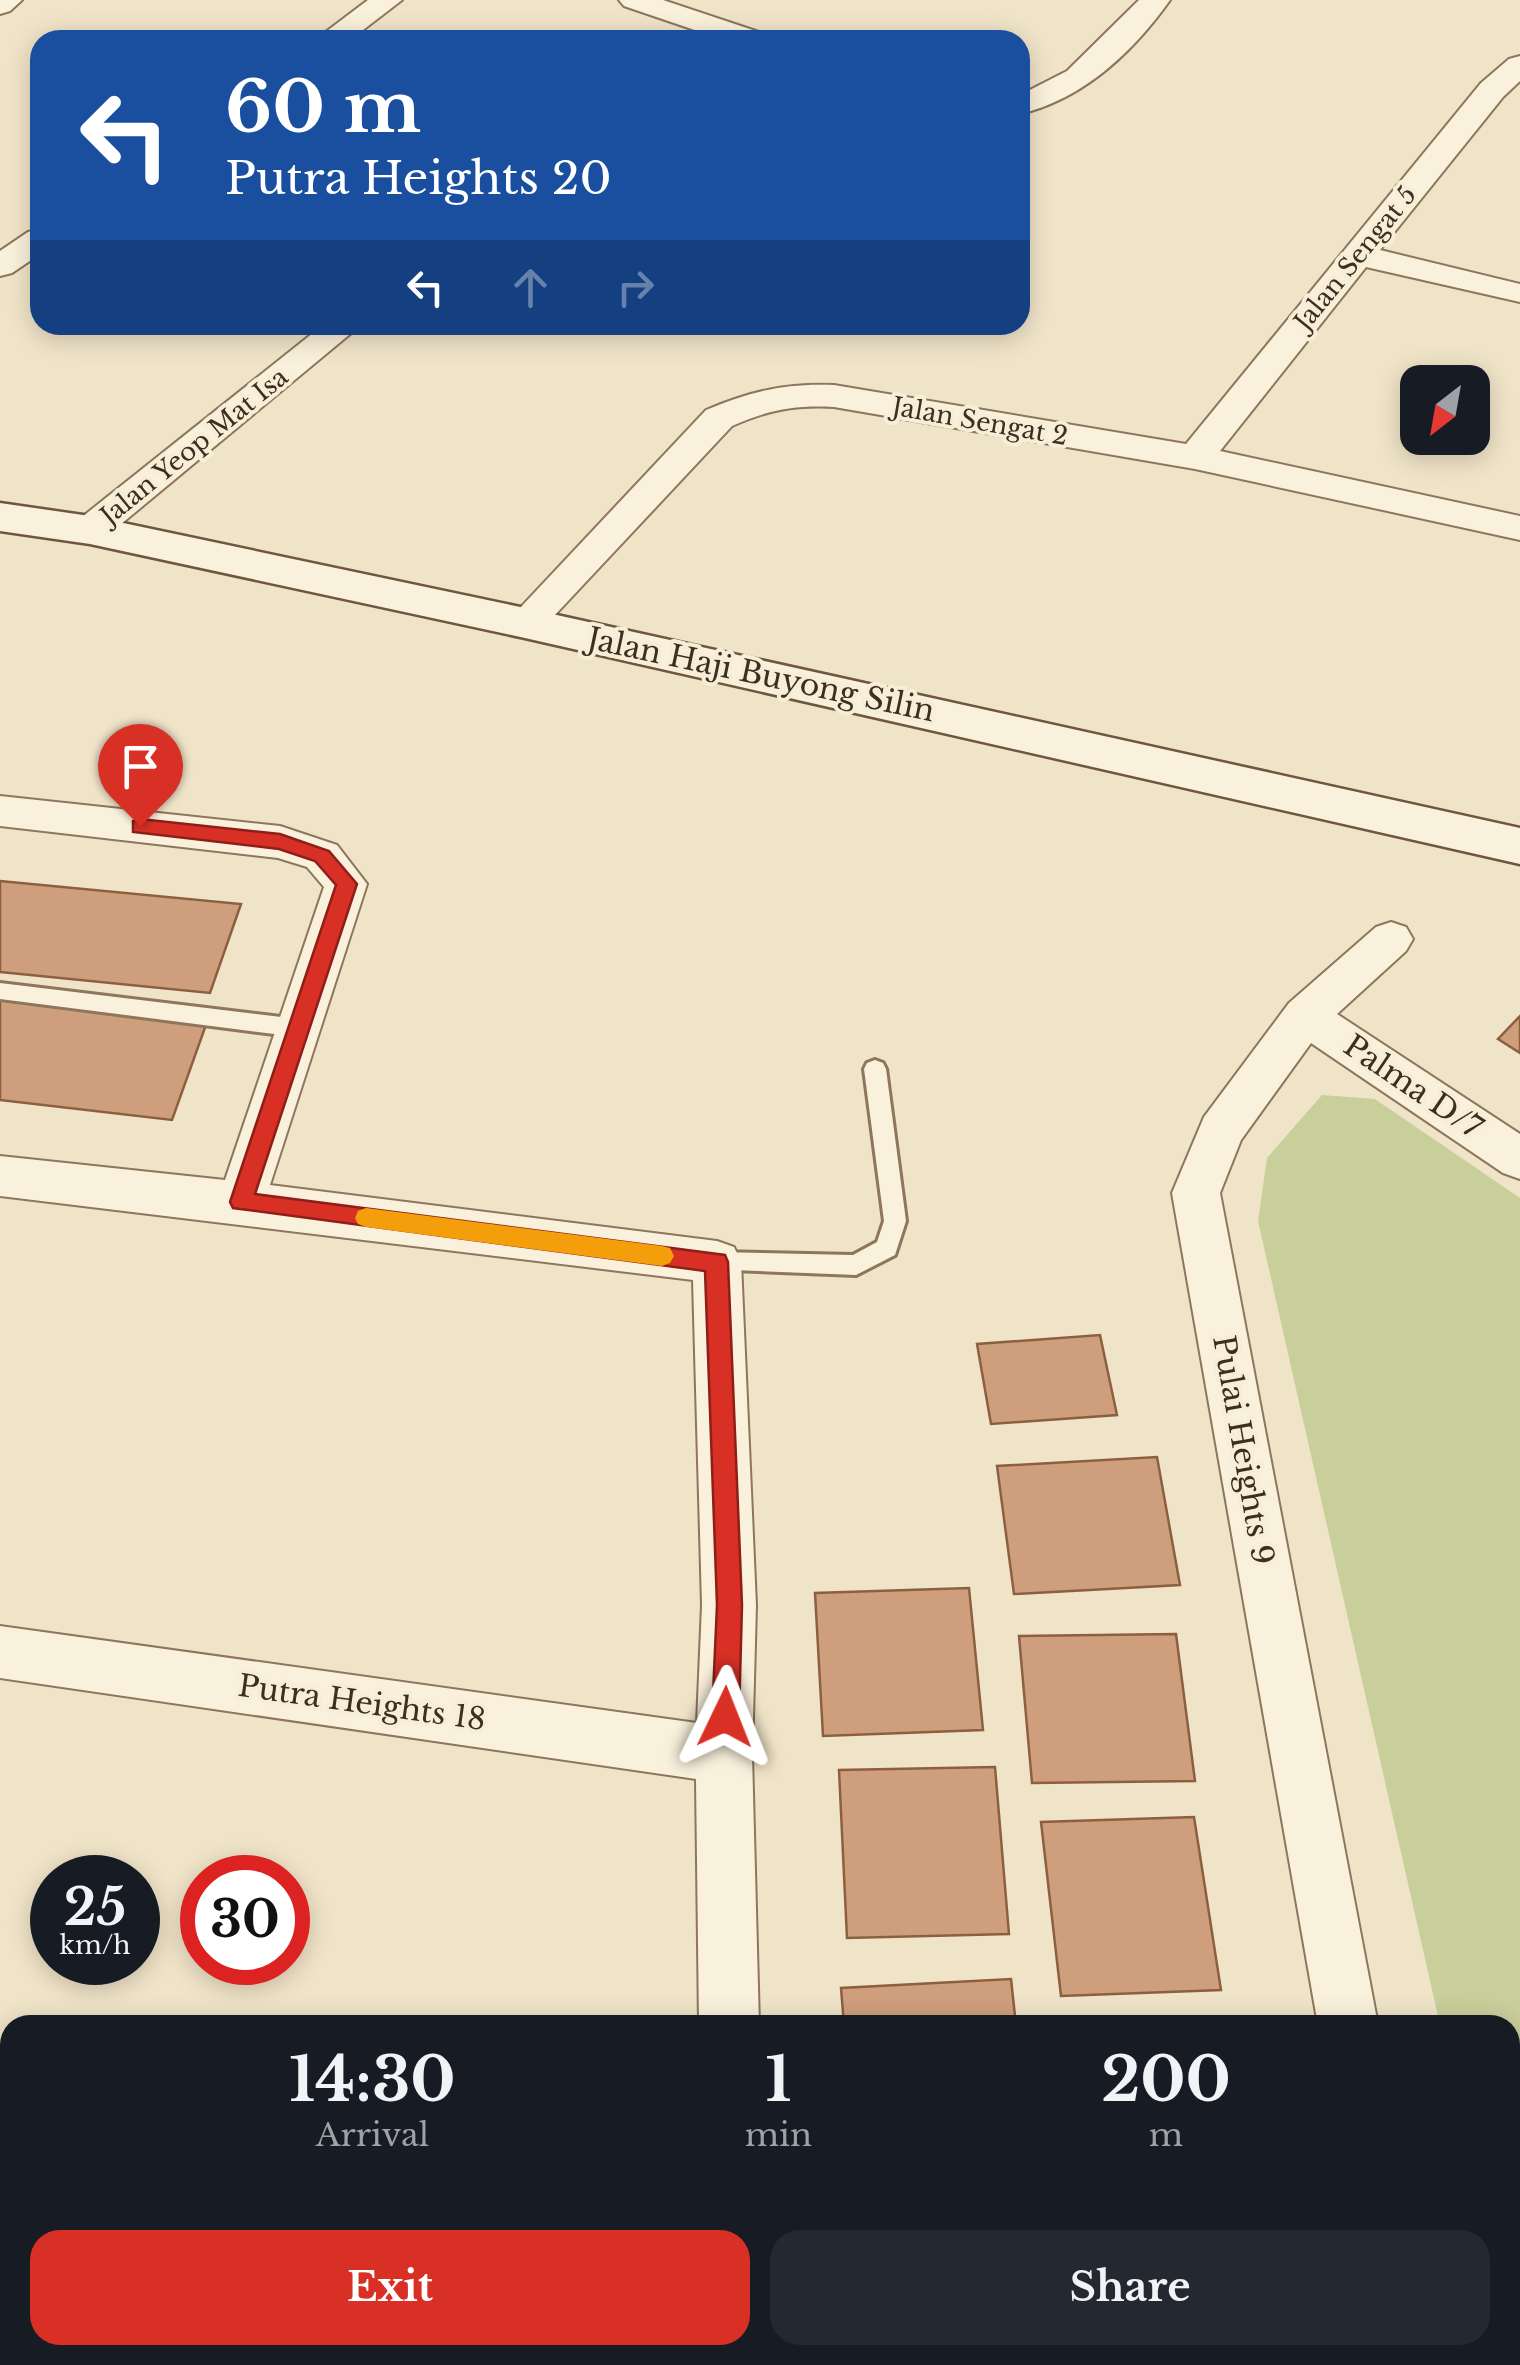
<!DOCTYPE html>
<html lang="en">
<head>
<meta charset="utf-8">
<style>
	body { margin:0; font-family:"Libre Baskerville",serif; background:#242831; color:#f1f3f6; height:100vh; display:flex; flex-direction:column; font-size:38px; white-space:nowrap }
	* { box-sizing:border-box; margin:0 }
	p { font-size:32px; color:#9ea1a6 }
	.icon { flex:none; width:55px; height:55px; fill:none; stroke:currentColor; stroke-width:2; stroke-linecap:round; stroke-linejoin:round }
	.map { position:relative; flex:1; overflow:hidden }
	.sheet { position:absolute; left:0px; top:2015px; width:1520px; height:350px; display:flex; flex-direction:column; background:#171b24; border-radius:30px 30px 0 0; box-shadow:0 5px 25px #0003 }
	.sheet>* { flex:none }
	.top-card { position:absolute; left:30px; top:30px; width:1000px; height:305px; border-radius:30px; box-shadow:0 5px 25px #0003; background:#1a4fa0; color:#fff; overflow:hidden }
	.needle { width:65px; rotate:211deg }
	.fabs { position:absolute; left:1400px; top:365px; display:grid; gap:20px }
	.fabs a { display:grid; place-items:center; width:90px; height:90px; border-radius:20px; background:#171b24; box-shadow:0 5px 25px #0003; font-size:50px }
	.speed { position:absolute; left:30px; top:1855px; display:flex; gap:20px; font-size:50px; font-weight:700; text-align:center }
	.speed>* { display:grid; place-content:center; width:130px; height:130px; border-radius:50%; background:#171b24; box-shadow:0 5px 25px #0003; line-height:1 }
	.speed small { font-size:25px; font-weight:400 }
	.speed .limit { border:15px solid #d22; background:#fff; color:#111 }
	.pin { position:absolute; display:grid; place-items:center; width:85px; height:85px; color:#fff; margin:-102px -42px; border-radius:50% 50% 50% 0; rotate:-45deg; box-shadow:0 0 10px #0007 }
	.pin .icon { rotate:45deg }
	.me { position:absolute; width:110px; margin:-55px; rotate:2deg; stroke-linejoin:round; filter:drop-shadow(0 0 8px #0008) }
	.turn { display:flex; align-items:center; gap:35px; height:210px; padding:0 30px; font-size:45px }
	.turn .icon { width:130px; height:130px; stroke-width:2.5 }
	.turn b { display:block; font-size:70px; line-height:85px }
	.lanes { display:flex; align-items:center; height:95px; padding:0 30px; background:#0003; justify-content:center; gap:50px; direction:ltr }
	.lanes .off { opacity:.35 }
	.eta { display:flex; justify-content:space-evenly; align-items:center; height:170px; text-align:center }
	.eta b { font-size:60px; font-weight:700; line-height:70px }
	.primary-button { display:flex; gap:20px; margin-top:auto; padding:20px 30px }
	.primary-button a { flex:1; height:115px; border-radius:30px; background:#d93025; color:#fff; font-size:40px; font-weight:700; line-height:115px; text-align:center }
	.primary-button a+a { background:#242831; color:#f1f3f6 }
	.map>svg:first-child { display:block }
</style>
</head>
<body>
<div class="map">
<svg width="1520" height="2365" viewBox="0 0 1520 2365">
	<rect width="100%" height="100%" fill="#f0e4c8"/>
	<path fill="#c9cf9b" d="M1322 1095 1375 1099 1520 1198V2215H1510V2025H1440L1258 1221 1267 1158Z"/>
	<path fill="#cf9f7d" stroke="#8d5f41" stroke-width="2.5" d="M0 881 241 904 210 993 0 972Z
		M0 999 207 1022 172 1120 0 1100Z
		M1520 1016V1053L1498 1039Z
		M1100 1335 1117 1415 991 1424 977 1344Z
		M1157 1457 1180 1585 1014 1594 997 1466Z
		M969 1588 983 1730 823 1736 815 1593Z
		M1176 1634 1195 1781 1032 1783 1019 1636Z
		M995 1767 1009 1934 847 1938 839 1770Z
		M1194 1817 1221 1990 1061 1996 1041 1822Z
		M1011 1979 1016 2025H844L841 1988Z
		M866 2355H1050L1051 2365H866Z
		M1104 2355H1312L1313 2365H1105Z"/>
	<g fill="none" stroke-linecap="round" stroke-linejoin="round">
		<defs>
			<path id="lane" d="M0 983 298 1019 309 1028 298 1037 0 999Z
				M875 1060 883 1063 886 1069 906 1221 895 1255 856 1275 709 1269 705 1262 709 1255 717 1252 853 1255 877 1242 884 1221 864 1069 867 1063Z"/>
			<path id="street" d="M0 0H22L10 11 0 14Z
				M368 0H402L350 40H315Z
				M619 0H663L765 34 769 40H724L624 6Z
				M1139 0H1170C1133 52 1083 99 1020 114V95L1067 71Z
				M1520 56V81L1503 97 1380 250 1520 284V302L1366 267 1220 451 1520 516V540L1195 469 834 407C794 405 768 410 732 426L539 632 525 636 511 632 506 623 706 410C751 391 786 383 834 385L1186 444 1481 83 1509 59Z
				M40 229V254L12 273 0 276V251L28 232Z
				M323 325H361L103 539 90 542 77 539 71 530 77 521Z
				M0 796 280 826 337 845 367 884 270 1185 717 1241 734 1247 741 1262 756 1605 752 1755 759 2025H699L696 1779 0 1678V1626L697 1723 702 1605 693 1280 0 1196V1156L225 1180 324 887 307 867 278 858 0 826Z
				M1391 922 1406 927 1413 939 1406 951 1337 1014 1520 1134V1179L1503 1173 1311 1043 1241 1140 1220 1193 1378 2025H1318L1172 1193 1204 1117 1289 1003 1376 927Z
				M702 2355H768V2365H702Z
				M1376 2355H1442L1444 2365H1378Z"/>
			<path id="secondary" d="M0 503 90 516 525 608 1520 828V864L525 638 90 544 0 531Z"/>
		</defs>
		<use href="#lane" stroke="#8d765c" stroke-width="6"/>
		<use href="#street" stroke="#8d765c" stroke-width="4"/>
		<use href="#secondary" stroke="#6f573f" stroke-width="5"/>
		<use href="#lane" fill="#faf1dc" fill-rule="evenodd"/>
		<use href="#street" fill="#faf1dc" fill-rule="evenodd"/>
		<use href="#secondary" fill="#faf1dc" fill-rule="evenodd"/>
	</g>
	<path fill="#d93025" stroke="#8d1f18" stroke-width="2.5" d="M140 819 280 834 329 851 357 884 255 1194 725 1255 728 1262 742 1605 739 1717 735 1727 725 1730 716 1727 712 1717 717 1605 705 1271 233 1208 230 1202 336 885 315 861 279 849 133 832V821Z"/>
	<path fill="#f59e0b" d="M366 1208 662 1246 670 1248 674 1256 670 1263 662 1266 366 1227 358 1224 355 1218 358 1211Z"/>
	<g text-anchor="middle" stroke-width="8" stroke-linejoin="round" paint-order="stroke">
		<g font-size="25" fill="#3d2e20" stroke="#f7eed8">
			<text transform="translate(1355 258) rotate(-51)" y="9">Jalan Sengat 5</text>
			<text transform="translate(980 421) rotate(10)" y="9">Jalan Sengat 2</text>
			<text transform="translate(194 446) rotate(-39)" y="9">Jalan Yeop Mat Isa</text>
		</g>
		<g font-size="30" fill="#3d2e20" stroke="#f7eed8">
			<text transform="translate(761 675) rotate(12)" y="10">Jalan Haji Buyong Silin</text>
			<text transform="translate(1413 1087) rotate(34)" y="10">Palma D/7</text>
			<text transform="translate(1243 1450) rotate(80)" y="10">Pulai Heights 9</text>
			<text transform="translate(362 1703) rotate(8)" y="10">Putra Heights 18</text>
		</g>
	</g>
</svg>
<div class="fabs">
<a><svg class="needle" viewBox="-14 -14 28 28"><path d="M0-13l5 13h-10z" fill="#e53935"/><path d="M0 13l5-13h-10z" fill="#9ea1a6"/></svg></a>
</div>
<div class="speed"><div>25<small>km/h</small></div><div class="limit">30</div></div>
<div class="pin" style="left:140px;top:826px;background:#d93025"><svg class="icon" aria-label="arrive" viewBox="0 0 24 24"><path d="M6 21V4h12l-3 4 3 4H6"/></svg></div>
<svg class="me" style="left:725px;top:1717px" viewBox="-20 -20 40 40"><path d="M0-17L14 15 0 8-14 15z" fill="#d93025" stroke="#fff" stroke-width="4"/></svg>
<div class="top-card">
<div class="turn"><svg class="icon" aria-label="left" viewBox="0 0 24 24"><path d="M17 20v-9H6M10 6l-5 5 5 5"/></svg><div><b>60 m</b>Putra Heights 20</div></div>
<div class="lanes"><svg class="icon" aria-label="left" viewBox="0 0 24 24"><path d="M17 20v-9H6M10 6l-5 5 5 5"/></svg><svg class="icon off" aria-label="ahead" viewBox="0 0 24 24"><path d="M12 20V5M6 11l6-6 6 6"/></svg><svg class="icon off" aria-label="right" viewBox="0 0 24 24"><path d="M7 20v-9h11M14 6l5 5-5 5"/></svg></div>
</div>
<section class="sheet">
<div class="eta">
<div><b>14:30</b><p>Arrival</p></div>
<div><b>1</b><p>min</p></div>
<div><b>200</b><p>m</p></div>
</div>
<div class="primary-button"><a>Exit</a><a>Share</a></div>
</section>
</div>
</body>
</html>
